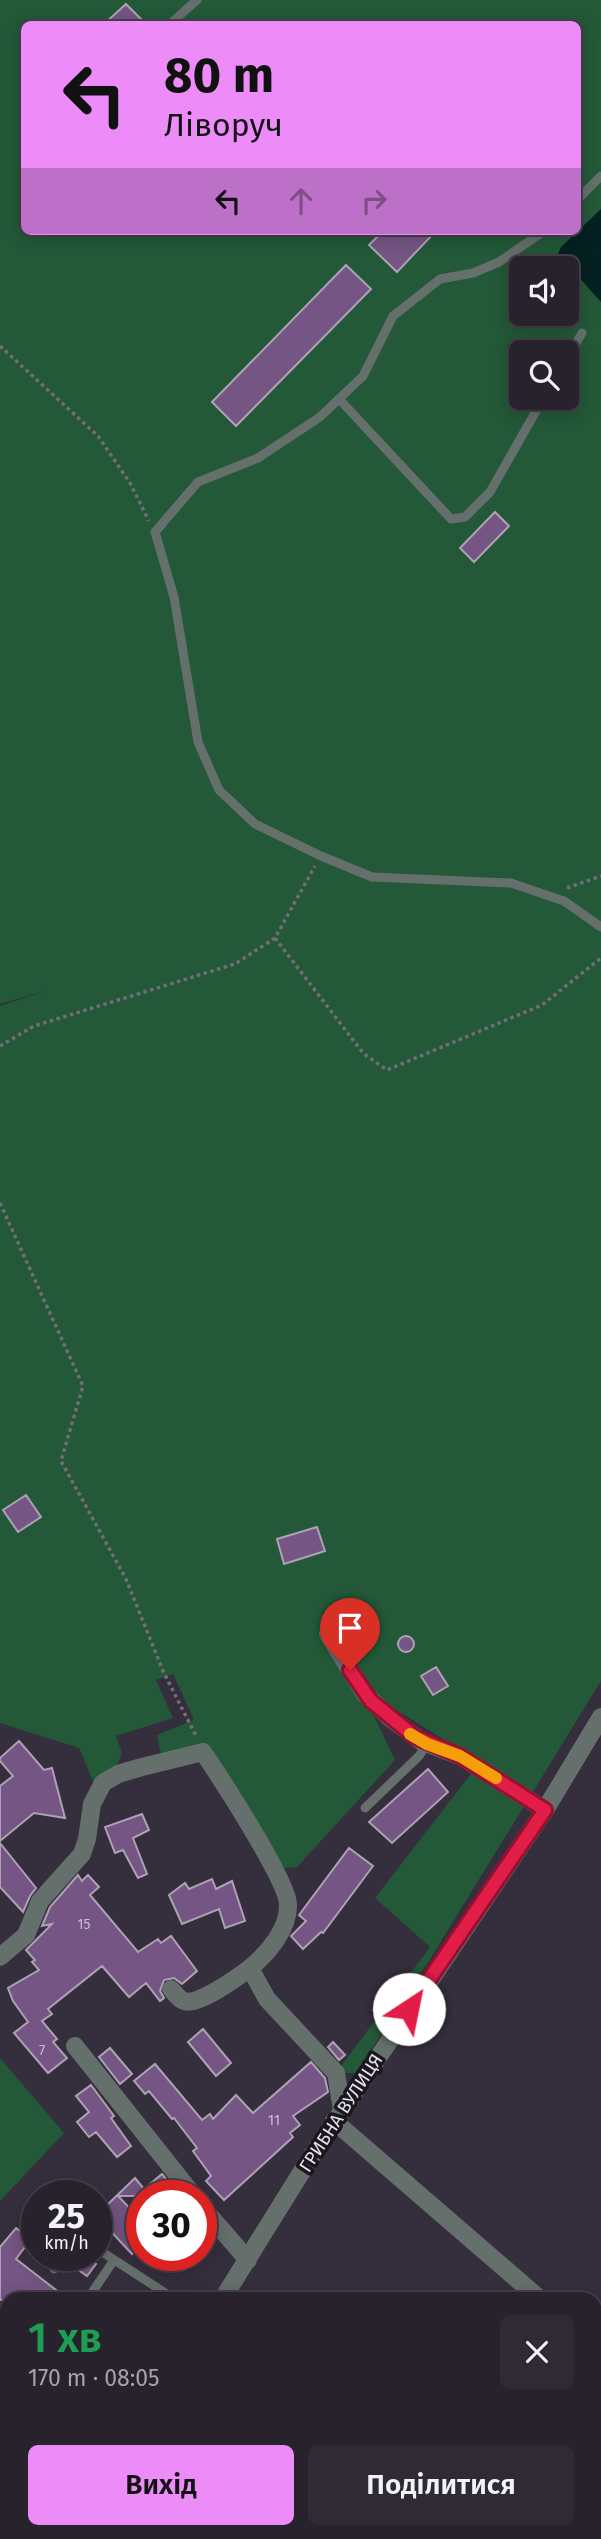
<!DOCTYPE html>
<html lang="uk">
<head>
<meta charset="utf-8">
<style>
	body { margin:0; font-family:"Fira Sans",sans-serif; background:#302a35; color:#f1f3f6; height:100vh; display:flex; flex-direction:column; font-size:26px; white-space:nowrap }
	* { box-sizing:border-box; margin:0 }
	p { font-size:23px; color:#a5a4aa }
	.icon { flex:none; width:38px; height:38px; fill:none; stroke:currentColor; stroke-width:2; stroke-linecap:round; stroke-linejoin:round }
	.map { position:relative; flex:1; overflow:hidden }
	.sheet { position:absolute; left:0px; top:2292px; width:602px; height:247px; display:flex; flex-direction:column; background:#28222d; border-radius:21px 21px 0 0; box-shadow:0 4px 18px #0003,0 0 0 2px #443f49 }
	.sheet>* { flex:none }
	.guide { position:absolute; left:21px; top:21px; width:560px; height:214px; border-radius:10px; box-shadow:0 4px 18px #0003,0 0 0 2px #443f49; background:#ed8cf9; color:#111; overflow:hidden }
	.tools { position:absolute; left:509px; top:256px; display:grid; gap:14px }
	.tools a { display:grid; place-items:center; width:70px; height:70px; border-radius:10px; background:#28222d; box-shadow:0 4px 18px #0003,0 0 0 2px #443f49; font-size:35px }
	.speed { position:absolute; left:21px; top:2180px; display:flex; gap:14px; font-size:35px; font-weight:700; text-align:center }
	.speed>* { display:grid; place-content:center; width:91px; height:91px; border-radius:50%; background:#28222d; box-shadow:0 4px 18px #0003,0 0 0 2px #443f49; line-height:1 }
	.speed small { font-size:18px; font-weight:400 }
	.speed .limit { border:10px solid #d22; background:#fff; color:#111 }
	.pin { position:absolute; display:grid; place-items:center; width:60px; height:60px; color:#fff; margin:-72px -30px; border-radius:50% 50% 50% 0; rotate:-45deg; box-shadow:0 0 7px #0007 }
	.pin .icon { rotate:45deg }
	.me { position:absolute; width:77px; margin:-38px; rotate:34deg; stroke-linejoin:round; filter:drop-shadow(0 0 5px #0008) }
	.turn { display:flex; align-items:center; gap:24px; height:147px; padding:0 28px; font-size:32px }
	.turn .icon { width:91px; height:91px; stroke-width:2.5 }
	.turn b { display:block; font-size:49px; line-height:60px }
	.lanes { display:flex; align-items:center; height:66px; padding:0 28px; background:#0003; justify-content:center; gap:35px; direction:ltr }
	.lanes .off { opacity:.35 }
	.round { display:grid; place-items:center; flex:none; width:74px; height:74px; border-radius:10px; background:#302a35 }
	.head { display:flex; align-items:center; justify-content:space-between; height:119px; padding:0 28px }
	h1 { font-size:42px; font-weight:600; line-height:52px; color:#1e9e55 }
	.primary-button { display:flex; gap:14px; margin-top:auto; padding:14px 28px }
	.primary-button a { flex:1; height:80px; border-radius:10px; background:#ed8cf9; color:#111; font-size:28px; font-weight:600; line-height:80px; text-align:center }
	.primary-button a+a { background:#302a35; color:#f1f3f6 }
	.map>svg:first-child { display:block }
</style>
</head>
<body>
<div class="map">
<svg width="601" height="2539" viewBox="0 0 601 2539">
	<rect width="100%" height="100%" fill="#352e3c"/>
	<path fill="#235838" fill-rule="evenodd" d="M0 0H601V1681L432 1956 356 2073H336L430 1947 375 1898 470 1775 478 1761 361 1688 395 1760 297 1867 274 1869 207 1759 203 1741V1752L162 1761 157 1735 194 1720 173 1674 156 1680 173 1718 116 1736 122 1753 112 1777 97 1791 79 1748 0 1723V1006L45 991 0 1004ZM24 24H578V231H24ZM522 268H567V313H522ZM522 352H567V397H522Z
		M0 2058 64 2133 0 2201Z
		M0 2507 7 2514V2532H55L50 2539H0Z"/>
	<path fill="#052020" d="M601 209V302L558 254 561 247Z"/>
	<path fill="#745583" stroke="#ada2b3" stroke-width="2" d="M126 4 146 24H104Z
		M383 231H436L397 272 369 245Z
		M346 265 371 289 236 426 212 402Z
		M495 512 509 526 474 562 460 548Z
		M26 1495 41 1517 18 1532 3 1510Z
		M317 1527 325 1551 284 1564 277 1539Z
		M398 1644a8 8 0 1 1 16 0a8 8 0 1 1-16 0Z
		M436 1667 448 1686 433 1695 421 1676Z
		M19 1741 44 1770 52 1768 65 1818 34 1813 0 1841V1786L13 1776 0 1761V1758Z
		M428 1769 448 1792 392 1843 369 1822Z
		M142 1814 149 1830 133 1838 147 1874 138 1878 123 1850 115 1853 105 1827Z
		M0 1843 36 1888 30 1896 23 1912 0 1887Z
		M349 1848 373 1866 323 1933 321 1932 303 1949 291 1936 306 1921 299 1915Z
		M78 1875 82 1881 88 1875 99 1887 90 1895 138 1952 158 1939 161 1943 171 1936 197 1971 182 1984 174 1978 164 1980 160 1991 164 1998 160 2001 146 1983 129 1997 102 1966 48 2009 52 2014 42 2021 57 2039 53 2042 67 2058 48 2073 14 2033 28 2022 13 2001 8 1988 39 1970 32 1962 35 1960 26 1950 52 1924 42 1926 50 1907Z
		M212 1879 216 1889 232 1881 245 1921 225 1928 219 1909 182 1924 169 1895 185 1883 189 1889Z
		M203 2029 231 2063 216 2076 188 2042Z
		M333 2042 345 2055 339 2060 328 2047Z
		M110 2048 132 2074 120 2084 99 2057Z
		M311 2062 325 2078 328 2092 293 2116 300 2125 290 2133 293 2137 224 2200 206 2181 211 2176 193 2151 197 2148 174 2118 172 2119 149 2091 145 2094 134 2081 155 2064 202 2120 210 2114 213 2119 236 2095 253 2113Z
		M91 2085 114 2116 111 2118 131 2146 117 2157 96 2132 89 2137 77 2122 89 2112 76 2096Z
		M162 2174 180 2196H118L142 2221V2245L132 2254 102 2222 111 2213 105 2207 135 2178 144 2189Z
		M16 2228 31 2239 16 2259 69 2300H0V2247Z
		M80 2256H84L96 2264 87 2276 73 2266Z"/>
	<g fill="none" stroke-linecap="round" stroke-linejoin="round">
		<path stroke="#736d79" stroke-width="3.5" stroke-dasharray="3.5 3.5" stroke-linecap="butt" d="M0 346 98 436 130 483 149 521
			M567 888 601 876
			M275 938 363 1053 387 1070 542 1005 601 958
			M0 1046 34 1026 235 964 275 938 315 866
			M0 1203 83 1386 61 1461 126 1579 163 1671 196 1736"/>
		<path stroke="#656f6c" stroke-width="9" d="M170 24 197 0
			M578 199 601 176
			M544 231 499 262 473 273 440 279 416 298 393 316 363 376 320 417 258 458 198 482 155 532 174 597 198 742 219 790 255 824 321 856 372 877 511 883 564 901 601 927
			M567 358 582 333
			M339 399 451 519 465 517 490 492 544 397
			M365 1808 419 1756 427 1744
			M96 2248 176 2300
			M54 2269 64 2256
			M87 2300 114 2260"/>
		<path stroke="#656f6c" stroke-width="18" d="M328 1634 365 1694 389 1717 421 1741 460 1756 545 1810
			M0 1957 26 1935 40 1901 82 1854 87 1839 92 1804 103 1783 118 1774 142 1767 203 1752C220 1777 287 1880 288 1904 289 1929 268 1953 250 1968L267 1999 336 2073 342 2110
			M171 1989C175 1993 178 1999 184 2001 197 2007 239 1976 250 1968
			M75 2046 194 2196
			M334 2121 541 2300
			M201 2206 248 2260
			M222 2300 309 2160 545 1810 601 1717
			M595 2346 601 2351
			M415 2532 423 2539
			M64 2539 69 2532"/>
	</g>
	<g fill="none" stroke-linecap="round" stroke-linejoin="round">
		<defs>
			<path id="route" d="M350 1670 371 1701 415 1737 460 1756 545 1810 409 2009"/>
		</defs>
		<use href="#route" stroke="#92132f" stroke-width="18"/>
		<use href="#route" stroke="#e11d48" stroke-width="12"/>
		<path stroke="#f59e0b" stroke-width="12" d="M410 1734 427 1744 460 1756 496 1778"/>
	</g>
	<g text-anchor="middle" stroke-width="7" stroke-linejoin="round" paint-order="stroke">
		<g font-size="14" fill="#cabfd1">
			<text x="84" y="1929">15</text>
			<text x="42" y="2055">7</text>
			<text x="274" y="2125">11</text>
		</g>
		<g font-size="18" fill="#e7e2eb" stroke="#1b171e">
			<text transform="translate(341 2113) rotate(-57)" y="6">ГРИБНА ВУЛИЦЯ</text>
		</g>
	</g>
</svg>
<div class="tools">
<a><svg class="icon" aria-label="sound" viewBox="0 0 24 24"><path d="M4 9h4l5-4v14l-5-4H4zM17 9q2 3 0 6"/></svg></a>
<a><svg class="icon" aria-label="search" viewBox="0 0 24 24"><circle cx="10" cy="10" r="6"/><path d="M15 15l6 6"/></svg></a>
</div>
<div class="speed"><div>25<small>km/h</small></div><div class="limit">30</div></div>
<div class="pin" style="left:350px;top:1670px;background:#d93025"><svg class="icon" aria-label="arrive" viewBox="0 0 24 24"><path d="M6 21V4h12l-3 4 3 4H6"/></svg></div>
<svg class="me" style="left:409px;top:2009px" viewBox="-20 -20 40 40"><circle r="19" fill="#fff"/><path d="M0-13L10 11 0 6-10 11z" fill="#e11d48"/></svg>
<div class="guide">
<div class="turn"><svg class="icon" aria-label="left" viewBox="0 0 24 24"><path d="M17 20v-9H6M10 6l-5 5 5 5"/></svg><div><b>80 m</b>Ліворуч</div></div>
<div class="lanes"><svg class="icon" aria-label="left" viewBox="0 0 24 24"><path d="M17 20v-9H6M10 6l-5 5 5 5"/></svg><svg class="icon off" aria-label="ahead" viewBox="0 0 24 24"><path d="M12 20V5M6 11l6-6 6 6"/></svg><svg class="icon off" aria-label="right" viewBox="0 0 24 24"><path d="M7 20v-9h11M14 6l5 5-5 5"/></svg></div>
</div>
<section class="sheet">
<div class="head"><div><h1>1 хв</h1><p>170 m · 08:05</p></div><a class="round"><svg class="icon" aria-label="close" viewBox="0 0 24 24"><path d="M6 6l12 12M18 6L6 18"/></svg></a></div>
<div class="primary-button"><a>Вихід</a><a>Поділитися</a></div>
</section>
</div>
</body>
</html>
